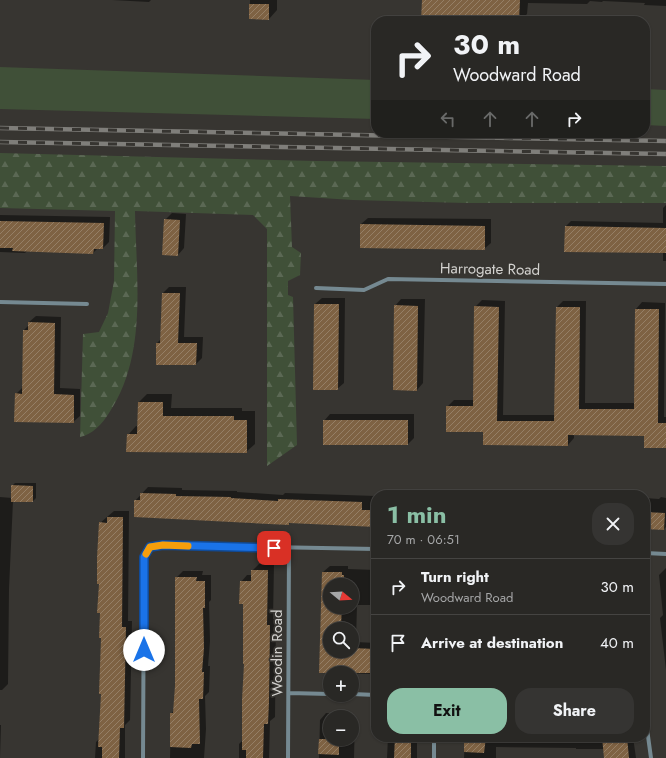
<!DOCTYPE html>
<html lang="en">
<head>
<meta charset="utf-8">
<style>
	body { margin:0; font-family:Jost,sans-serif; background:#353432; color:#f1f3f6; height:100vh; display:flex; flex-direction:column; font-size:15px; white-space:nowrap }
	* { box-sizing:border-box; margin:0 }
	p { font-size:13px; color:#a5a6a7 }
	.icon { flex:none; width:22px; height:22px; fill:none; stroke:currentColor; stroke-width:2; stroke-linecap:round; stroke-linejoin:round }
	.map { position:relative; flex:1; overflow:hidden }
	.sheet { position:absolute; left:371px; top:490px; width:279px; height:252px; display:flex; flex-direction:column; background:#292825; border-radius:16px; box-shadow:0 1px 3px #0004,0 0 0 1px #454442 }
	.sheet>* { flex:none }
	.guide { position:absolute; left:371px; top:16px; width:279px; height:122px; border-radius:16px; box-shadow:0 1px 3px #0004,0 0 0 1px #454442; background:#292825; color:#f1f3f6; overflow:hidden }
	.needle { width:26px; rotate:108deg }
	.tools { position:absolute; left:323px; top:578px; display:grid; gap:8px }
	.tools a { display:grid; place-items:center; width:36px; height:36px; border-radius:50%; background:#292825; box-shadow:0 1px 3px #0004,0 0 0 1px #454442; font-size:20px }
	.pin { position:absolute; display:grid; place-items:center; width:34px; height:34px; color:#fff; margin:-17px; border-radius:8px; box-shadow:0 2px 6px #0006 }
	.me { position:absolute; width:44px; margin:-22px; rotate:0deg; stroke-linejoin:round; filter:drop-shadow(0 0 3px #0008) }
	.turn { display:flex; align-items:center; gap:14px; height:84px; padding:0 16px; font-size:18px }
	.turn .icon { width:52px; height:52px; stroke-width:2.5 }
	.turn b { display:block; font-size:28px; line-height:34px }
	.lanes { display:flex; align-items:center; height:38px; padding:0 16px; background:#0003; justify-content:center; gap:20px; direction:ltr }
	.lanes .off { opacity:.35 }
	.round { display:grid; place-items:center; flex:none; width:42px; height:42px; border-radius:16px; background:#353432 }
	.head { display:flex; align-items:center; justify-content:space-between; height:68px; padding:0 16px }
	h1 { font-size:24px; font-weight:700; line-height:30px; color:#8abfa5 }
	.cta { display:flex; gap:8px; margin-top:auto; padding:8px 16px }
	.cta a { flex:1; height:46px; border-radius:16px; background:#8abfa5; color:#111; font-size:16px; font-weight:700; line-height:46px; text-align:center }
	.cta a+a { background:#353432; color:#f1f3f6 }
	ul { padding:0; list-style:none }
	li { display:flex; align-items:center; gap:12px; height:56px; padding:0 16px; border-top:1px solid #454442 }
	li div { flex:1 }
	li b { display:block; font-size:15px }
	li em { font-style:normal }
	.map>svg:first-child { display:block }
</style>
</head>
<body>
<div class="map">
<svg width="666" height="758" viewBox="0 0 666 758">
	<defs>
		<pattern id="forest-firs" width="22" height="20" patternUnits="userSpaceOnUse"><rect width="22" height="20" fill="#405038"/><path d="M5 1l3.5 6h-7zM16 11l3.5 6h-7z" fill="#5b6854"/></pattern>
		<pattern id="building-hatch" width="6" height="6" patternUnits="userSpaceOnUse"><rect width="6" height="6" fill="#7e6243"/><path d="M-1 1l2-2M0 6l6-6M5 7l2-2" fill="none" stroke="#957f66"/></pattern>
	</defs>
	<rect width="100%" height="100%" fill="#373531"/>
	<path fill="#405038" d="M0 67 376 80V119L0 109Z
		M645 89 666 90V126L645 125Z"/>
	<path fill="url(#forest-firs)" d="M0 153 317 161 666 166V203H466L353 200 290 196 292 247 301 253 300 275 288 281V295L293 297 297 445 267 466V229L253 215 135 211C136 277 148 355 109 413 103 423 92 435 80 437L83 334 99 332 108 313 114 281 115 211 0 208Z"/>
	<path fill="#0007" fill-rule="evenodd" d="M112 0H151L149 2Z
		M250 0H277V10L269 19 250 18Z
		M423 0H666V6L644 5 645 3 603 1 602 2 590 1 587 4 528 3 527 14 520 21H501L497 16 451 15 442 21Z
		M666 205V261H663V252L565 251 566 226 571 221 663 223V208Z
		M172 213 186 214 184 248 178 255 165 220Z
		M0 215 110 217 109 242 103 248H98L93 253 27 251 25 253 0 252Z
		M368 218 491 219V243L484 249 361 247V224Z
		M169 287H186L184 337H203L202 358 196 364 157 343 162 338 163 293Z
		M322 298H345L344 383 337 389 315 304Z
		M401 299H425L423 383 417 390 395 306Z
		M482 300 505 301 503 415H555L557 307 563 301H586L585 403H635L636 309 642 302 665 303 664 417H666V447L645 435 574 434V438L568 445 484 431 447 407 454 400H474L475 307Z
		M36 316 61 317 60 388 80 389V416L73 422 16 394 23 387 24 330 29 325V322Z
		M147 394H172L171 408H242V411H255V444L246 452 128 435 136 426H138L139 402Z
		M330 414H414V438L408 444 324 421Z
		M15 483H36V498L33 501H13L9 589 8 684 2 690H0V497L12 498V486Z
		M148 487 182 488V490L237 491V492L283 495 285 493 376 496V526L291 522 289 524 135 501Z
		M422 490 443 491V495H417Z
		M476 491 498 492V495H473Z
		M661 497 666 498V527L664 529 645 528V498L659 499Z
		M114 511H129L128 621H132L130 720 125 725V758H95L96 742 99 739 102 693V637L100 583V523Z
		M259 564H274L273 619H276L275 717 270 721 269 758H239V744L243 740 245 663 244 604 241 582 247 575H252V571Z
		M330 566H348V569L376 570V605H357L356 642 376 643V674L320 673 323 572ZM330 585H352V607H330ZM330 629H352V651H330Z
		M666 568V670L660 618 663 615 659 575Z
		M183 571H203L202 575H211V600L209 602 210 641 208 666H210L209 692 205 696 206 729 204 758H170L171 714 174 710 176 686V578Z
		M326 713 345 714V717H330V739H352V717H355L354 758H319L320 720Z
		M0 725H1L0 758Z
		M388 737H417V758H387Z
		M465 737H633L636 758H605L604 749H576V748L496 747V758H464Z"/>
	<path fill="url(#building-hatch)" d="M422 0H520L519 21H500V20H495V17L471 16H448V19H442V21H421Z
		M249 4H269V20L249 19Z
		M164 219 180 220 178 256 162 255Z
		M0 221 104 223 103 249H94L93 254 12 251 13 248H0Z
		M360 224 485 226V250L360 248Z
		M565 226 666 228V253L564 252Z
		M162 293H180L178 343H197L196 365H156V343H160Z
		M314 304H339L338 390H313Z
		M394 305 418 306 417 391 393 390Z
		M474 306 499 307 497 421H554L556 307H580L579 409H634L635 309H659L658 423H666V448H644V436L568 435V446L483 445V432H446V406H473Z
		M28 322 55 323 54 394 74 395V423L14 422 15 393 22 394 23 330H28Z
		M138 402H163V416H234V420H247V453L126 452 127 434H137Z
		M323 420H408V445H323Z
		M11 485 33 486V502H11Z
		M140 493 176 494V496L231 497V498L278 501V499L362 502V510H376V527L289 523V525L134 517V500H140Z
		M645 512 665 513 664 530 645 529Z
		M107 517H123L122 627H126L124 728H120L119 758H102V747H98L101 694H99L101 638H99L100 613H97L99 584H97V558L99 522 107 523Z
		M251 570H268L267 625H270L269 702 268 724H264L263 758H246V750H242V700L244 664H243V604H239L240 581H251Z
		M322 572H342V575H344V585H330V607H342L341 625H351L350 629H330V651H352V648L376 649V673H319Z
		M175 577H197L196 581H205V608H203L204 648 202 672H204L203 699H199L200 744H192L191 748 170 747V713H173L175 686Z
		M395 737H411V758H394Z
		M464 737H486L484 753 464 752Z
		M602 737H627L629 758H604Z
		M319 739H339V755L318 754Z"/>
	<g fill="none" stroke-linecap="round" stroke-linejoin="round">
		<path stroke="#758991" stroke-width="4" d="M316 288 364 290 388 279 666 284
			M0 302 87 304
			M645 553 666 554
			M289 693 330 694
			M352 694 376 695
			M645 714 651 758
			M143 758 144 557 150 547 163 545 376 549
			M288 758 289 548
			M434 758V737"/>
		<defs>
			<path id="rail" d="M0 128 666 141
				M0 142 666 154"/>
		</defs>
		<use href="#rail" stroke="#7f7e7a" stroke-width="4.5"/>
		<use href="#rail" stroke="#373531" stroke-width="3" stroke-dasharray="9" stroke-linecap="butt"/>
	</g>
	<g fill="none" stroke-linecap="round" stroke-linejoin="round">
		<defs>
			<path id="route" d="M144 650V557L150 547 163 545 274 548"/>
		</defs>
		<use href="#route" stroke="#114b97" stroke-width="10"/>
		<use href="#route" stroke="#1a73e8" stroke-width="7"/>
		<path stroke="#f59e0b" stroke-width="7" d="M146 554 150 547 163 545 188 546"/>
	</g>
	<g text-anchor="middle" stroke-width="3.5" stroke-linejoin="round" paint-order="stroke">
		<g font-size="15" fill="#d3d2cf" stroke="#373531">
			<text transform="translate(490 269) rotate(1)" y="5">Harrogate Road</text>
			<text transform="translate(277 653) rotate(-90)" y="5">Woodin Road</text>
		</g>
	</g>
</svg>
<div class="tools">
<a><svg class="needle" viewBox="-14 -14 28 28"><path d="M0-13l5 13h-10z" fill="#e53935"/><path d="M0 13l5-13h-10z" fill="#a5a6a7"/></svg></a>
<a><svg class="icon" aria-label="search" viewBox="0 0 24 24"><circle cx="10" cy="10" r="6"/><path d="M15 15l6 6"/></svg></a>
<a>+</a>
<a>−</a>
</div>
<div class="pin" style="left:274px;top:548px;background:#d93025"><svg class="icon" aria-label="arrive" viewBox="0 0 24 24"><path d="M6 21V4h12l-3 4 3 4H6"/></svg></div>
<svg class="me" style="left:144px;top:650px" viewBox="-20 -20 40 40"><circle r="19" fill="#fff"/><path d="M0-13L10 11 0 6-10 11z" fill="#1a73e8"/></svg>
<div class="guide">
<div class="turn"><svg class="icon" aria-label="right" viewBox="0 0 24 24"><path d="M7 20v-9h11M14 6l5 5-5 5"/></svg><div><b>30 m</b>Woodward Road</div></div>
<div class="lanes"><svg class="icon off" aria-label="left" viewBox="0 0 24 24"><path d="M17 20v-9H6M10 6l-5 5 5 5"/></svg><svg class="icon off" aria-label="ahead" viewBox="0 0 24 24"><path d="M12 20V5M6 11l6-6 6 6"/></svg><svg class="icon off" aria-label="ahead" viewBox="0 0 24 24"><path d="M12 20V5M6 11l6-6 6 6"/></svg><svg class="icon" aria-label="right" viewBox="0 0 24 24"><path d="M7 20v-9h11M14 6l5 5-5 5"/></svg></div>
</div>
<section class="sheet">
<div class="head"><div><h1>1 min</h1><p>70 m · 06:51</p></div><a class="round"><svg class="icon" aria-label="close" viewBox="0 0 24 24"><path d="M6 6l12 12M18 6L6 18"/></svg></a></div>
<ul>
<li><svg class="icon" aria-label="right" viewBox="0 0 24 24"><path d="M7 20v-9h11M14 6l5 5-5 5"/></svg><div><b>Turn right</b><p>Woodward Road</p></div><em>30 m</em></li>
<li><svg class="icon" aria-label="arrive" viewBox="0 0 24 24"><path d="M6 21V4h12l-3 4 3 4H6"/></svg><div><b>Arrive at destination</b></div><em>40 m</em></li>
</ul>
<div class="cta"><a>Exit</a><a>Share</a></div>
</section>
</div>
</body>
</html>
